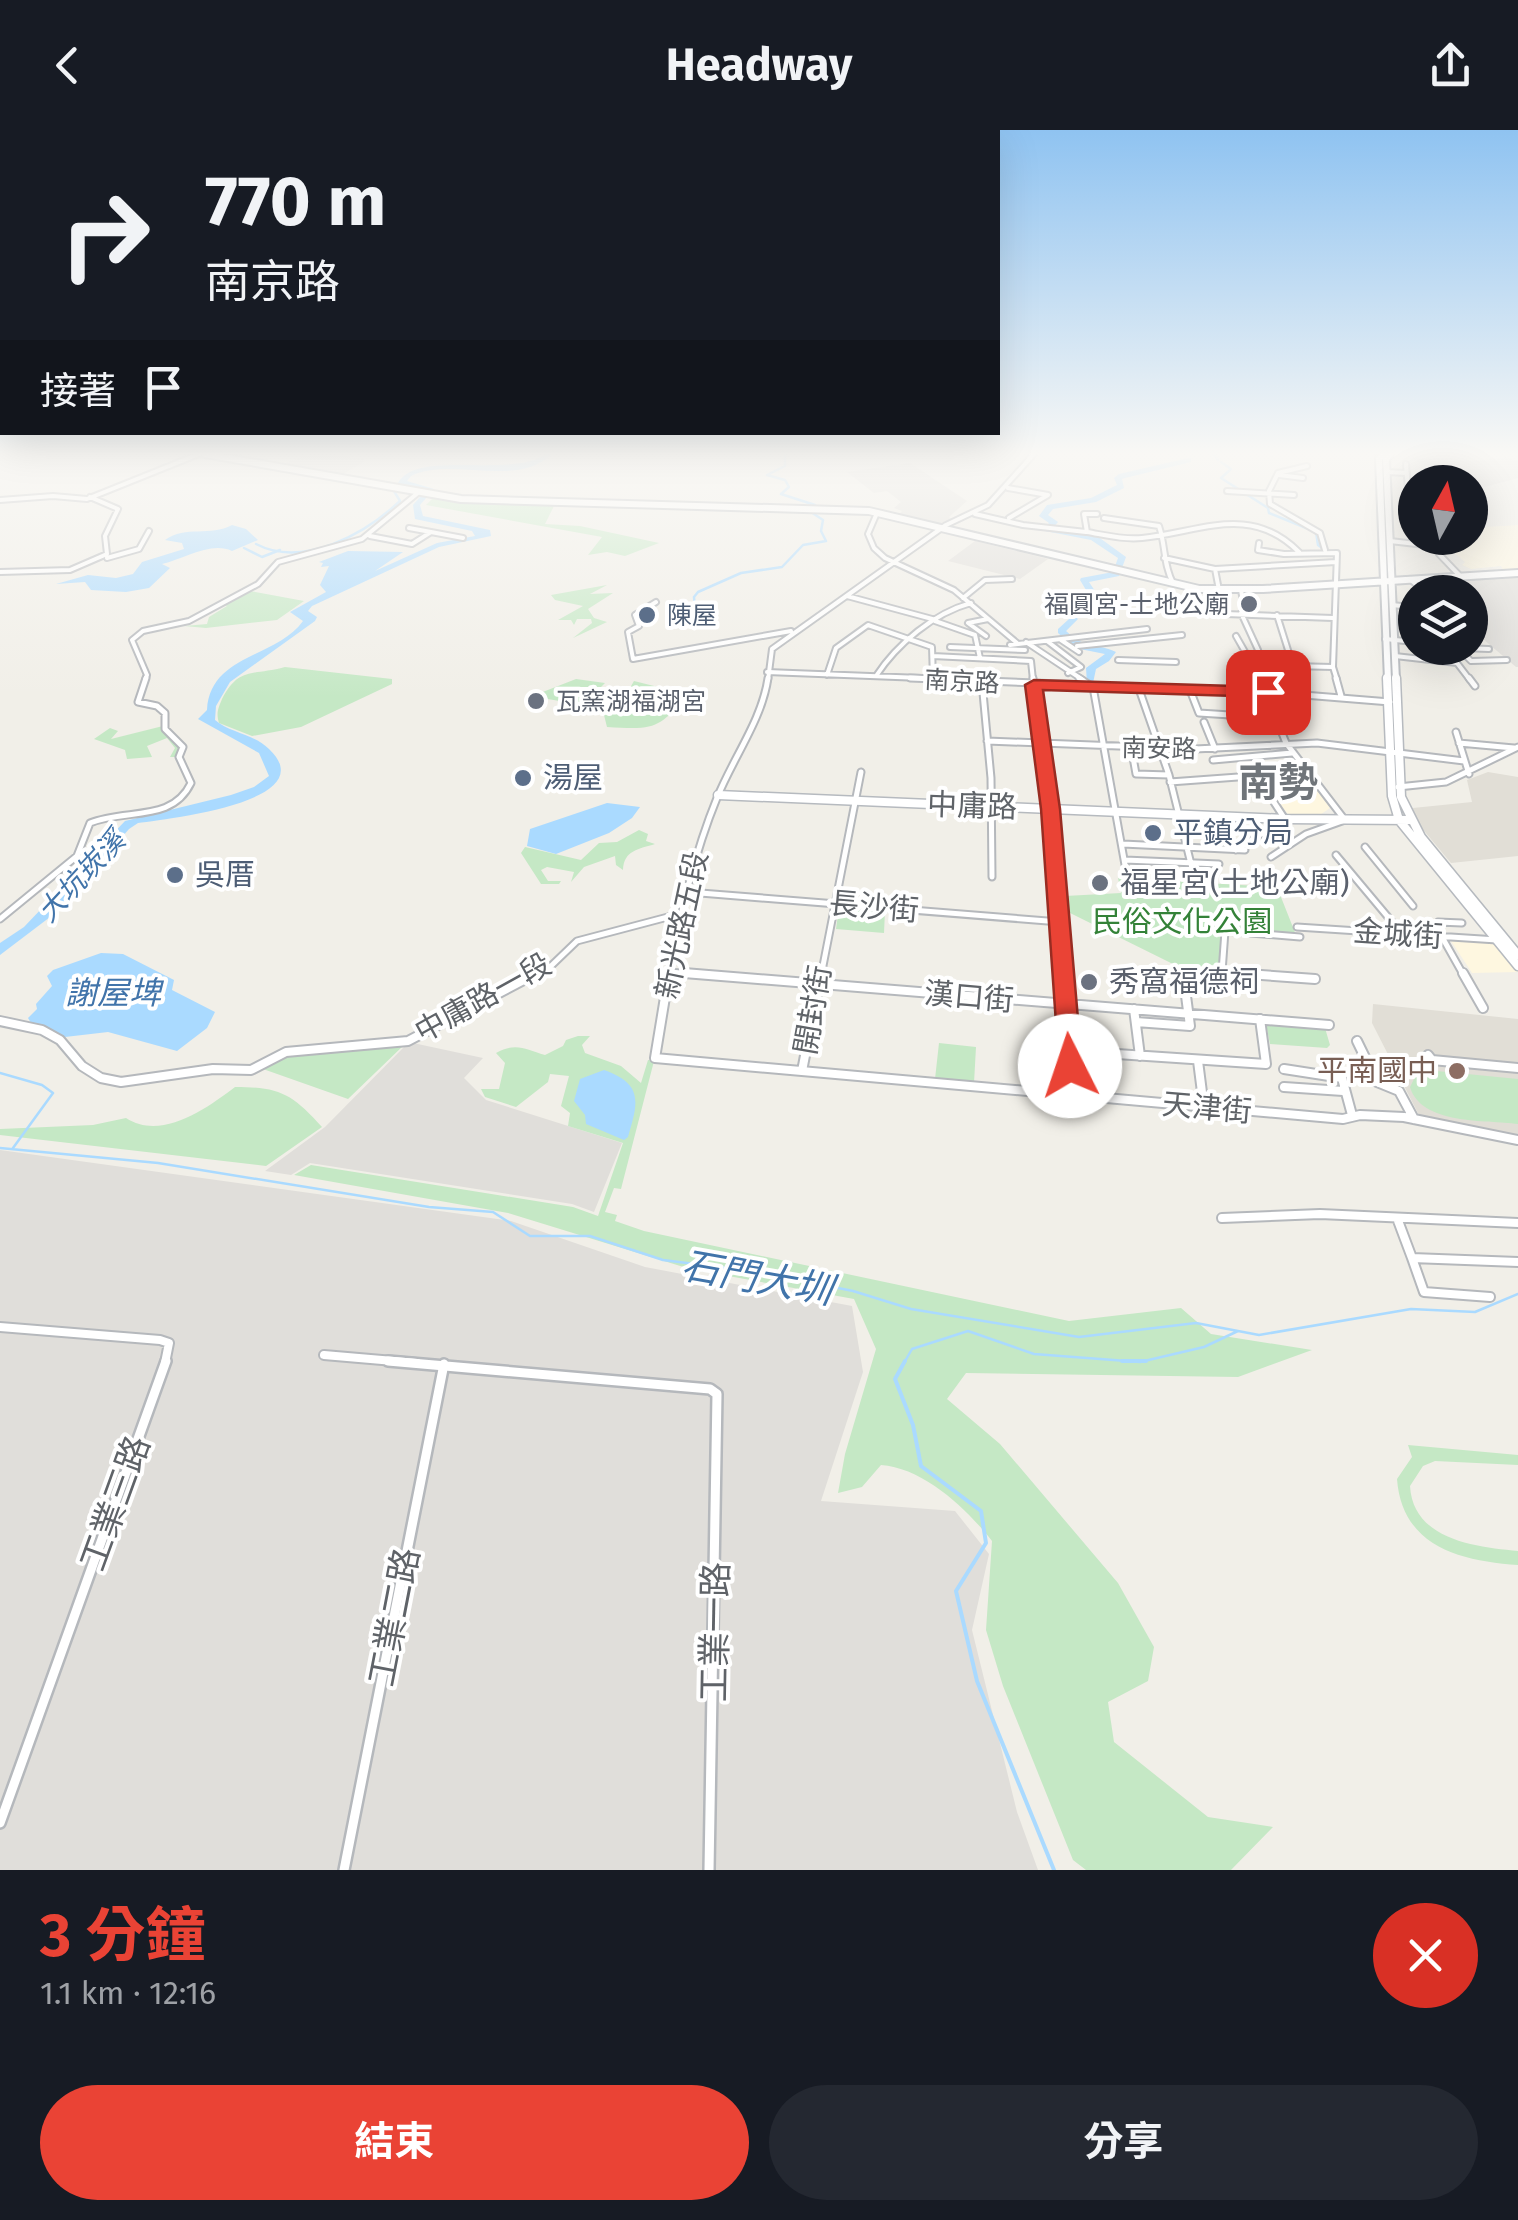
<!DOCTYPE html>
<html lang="zh-TW">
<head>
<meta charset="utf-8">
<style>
	body { margin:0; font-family:"Fira Sans","Noto Sans TC",sans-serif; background:#242831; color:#f1f3f6; height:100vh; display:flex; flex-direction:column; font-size:38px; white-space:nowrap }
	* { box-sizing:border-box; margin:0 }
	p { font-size:32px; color:#9ea1a6 }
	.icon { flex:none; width:55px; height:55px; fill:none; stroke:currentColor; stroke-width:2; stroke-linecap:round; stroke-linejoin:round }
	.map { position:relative; height:1740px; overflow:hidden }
	.details { display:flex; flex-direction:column; background:#171b24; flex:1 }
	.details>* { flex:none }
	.hud { position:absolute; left:0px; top:0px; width:1000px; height:305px; box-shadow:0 10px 40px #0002; background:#171b24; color:#f1f3f6; overflow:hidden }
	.needle { width:65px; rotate:8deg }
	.fabs { position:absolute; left:1398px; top:335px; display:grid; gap:20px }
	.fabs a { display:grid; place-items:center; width:90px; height:90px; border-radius:50%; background:#171b24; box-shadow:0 10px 40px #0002; font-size:50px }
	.pin { position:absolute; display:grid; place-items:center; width:85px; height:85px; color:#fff; margin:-42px; border-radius:20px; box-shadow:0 5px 15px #0006 }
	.me { position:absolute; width:110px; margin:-55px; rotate:356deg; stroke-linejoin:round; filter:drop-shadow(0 0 8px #0008) }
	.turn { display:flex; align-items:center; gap:35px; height:210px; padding:0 40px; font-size:45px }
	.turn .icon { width:130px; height:130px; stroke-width:2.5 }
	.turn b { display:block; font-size:70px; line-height:85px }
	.then { display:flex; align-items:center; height:95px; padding:0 40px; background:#0003; gap:20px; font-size:38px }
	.round { display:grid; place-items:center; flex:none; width:105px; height:105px; border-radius:52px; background:#242831 }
	.overview { display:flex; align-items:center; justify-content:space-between; height:170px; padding:0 40px }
	h1 { font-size:60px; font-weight:700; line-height:75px; color:#ea4335 }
	.action { display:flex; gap:20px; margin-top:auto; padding:20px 40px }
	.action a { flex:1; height:115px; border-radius:60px; background:#ea4335; color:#fff; font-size:40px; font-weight:700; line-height:115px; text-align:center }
	.action a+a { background:#242831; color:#f1f3f6 }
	header { display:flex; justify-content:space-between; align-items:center; height:130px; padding:0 40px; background:#171b24; font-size:45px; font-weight:700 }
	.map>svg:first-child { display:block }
</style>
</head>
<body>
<header><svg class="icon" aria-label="back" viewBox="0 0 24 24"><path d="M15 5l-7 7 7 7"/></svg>Headway<svg class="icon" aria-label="share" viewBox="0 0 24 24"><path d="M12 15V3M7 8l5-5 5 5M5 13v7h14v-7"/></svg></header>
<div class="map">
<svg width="1518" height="1740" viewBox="0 0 1518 1740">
	<rect width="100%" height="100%" fill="#f1efe8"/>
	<path fill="#fef7e0" d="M1518 395V440L1504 441 1501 436 1471 439 1462 435 1465 432 1450 419 1426 409 1470 408V398Z
		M1313 655 1330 678 1317 687H1290L1270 660Z
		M1451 811 1496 812 1518 842 1472 843Z"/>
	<path fill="#e0deda" d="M311 324H330L367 330 338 347 279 335Z
		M1410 327 1472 331 1507 327 1518 332V348L1481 358 1470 356V352H1441L1429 342V338Z
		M910 333 967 371 949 387 954 391 941 397 897 386 902 381 894 378 901 372 887 361 874 363 847 342Z
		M975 411 1048 429 1020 449 948 431Z
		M1518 445V537H1516L1470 498V467L1476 466 1457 449Z
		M413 913 483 928 464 948 486 970 622 1013 594 1082 572 1074 310 1033 291 1045 265 1041 325 997 404 917Z
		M0 1020 511 1091 645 1137 852 1176 863 1242 821 1371 955 1381 989 1424 972 1500 1017 1682 1038 1740H0Z"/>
	<path fill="#e1ded6" d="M1488 642 1518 647V726L1451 733 1415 690 1413 678 1472 672 1467 650Z
		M1373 874 1518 889V1006L1421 989 1372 893Z"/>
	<path fill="#c5e8c5" d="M434 367 555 374 545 394 580 396 659 413 625 426 607 422 588 425 602 407 426 375Z
		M607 455 590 464 613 463 588 479 594 488 607 492 573 508 592 493 591 489H577L574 495 571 490H558L583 476 555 470 551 465Z
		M250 461 304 471 277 490 206 498 184 496 207 494 209 487 227 476 223 474Z
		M285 537 392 549V554L301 597 252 606 219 593C216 583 218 579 222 569 239 536 253 546 285 537Z
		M576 549 605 553 598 560 608 566 609 574 629 573 623 570 634 551 690 565C656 598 659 600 607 597L604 585C586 570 556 574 535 565Z
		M163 596 180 618 176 627H170L175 618 167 608 147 616 152 627 127 629 125 620 94 609 110 598 118 601 111 609Z
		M639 700 648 704 646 711 655 714C639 719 624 720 623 740L616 735 615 726 584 737 571 752 574 742 547 737 541 740 548 751H561L559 754H541L521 723 525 717 581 730 599 713 617 712Z
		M1118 748 1277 757 1296 805 1223 800 1218 840 1181 838 1066 781 1065 766 1121 763Z
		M839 777 885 781 884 803 836 799Z
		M1266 894 1325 898 1330 915 1327 918 1270 914Z
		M578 906H590L582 915 585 923 621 936 641 953 648 930 654 931 621 1059 614 1058 605 1082 617 1085 615 1091 644 1101 1069 1191 1181 1178 1211 1204 1312 1220 1238 1247 966 1243 947 1269 1000 1314 1118 1453 1154 1517 1148 1551 1108 1572 1114 1612 1208 1687 1273 1697 1231 1740H1086L1073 1730 1003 1556 986 1500 992 1411C967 1379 924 1338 881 1335L862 1357 838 1363 845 1324 876 1219 854 1169 690 1139 508 1083 294 1045 311 1035 573 1077 598 1086 623 1013 568 996 570 983 561 976 569 946 550 944 548 952 516 977 485 967 481 959H499L505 933 496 923C516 912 525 919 545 925L563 916 566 910Z
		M939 913 976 917 974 953 935 949Z
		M404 915 348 969 263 939 290 926Z
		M1426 940 1518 949V994C1486 990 1421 995 1410 957L1417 943Z
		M235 957C280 957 292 964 322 997L266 1036 0 1005V999L93 995 126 988C161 1011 206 979 235 957Z
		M1408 1315 1518 1325V1335L1435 1331 1423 1336 1410 1356C1413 1410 1476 1417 1518 1421V1435C1461 1431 1402 1417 1397 1349L1412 1327Z"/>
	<path fill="#aadaff" d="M546 324H552C515 359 452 326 411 346L407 351 434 359 420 375 423 386 490 400 491 406 439 417 312 476 308 481 317 487 315 491 230 552 216 576 215 590C230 603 254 604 269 619 325 672 166 689 138 693L129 699 58 781 0 825V813L24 797 125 691 231 665 254 657 269 646 259 623 198 589 207 580C210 524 277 528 303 491L290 482 326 462 320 455 329 436 321 437 323 433 319 432 348 421 403 422 375 441 437 413 475 406 472 401 415 389 413 375 425 361 398 353C417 319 511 349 546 324Z
		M232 395 246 399 258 410 232 421C211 411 184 429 162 434L170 438 149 458 126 462 91 460 85 452 56 454 88 445 116 448 133 444 142 432 184 419 182 413 165 410C186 395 210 407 232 395Z
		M607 673 640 677 632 688 609 703 556 724 527 716 530 699Z
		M101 823 123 824 174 850 172 860 215 882 207 898 177 921 108 902 65 907 31 893 28 888 37 879 36 874 52 856 47 846 53 840Z
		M604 940C644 954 638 973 628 1007L624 1010 586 994 585 985 574 971 580 949Z"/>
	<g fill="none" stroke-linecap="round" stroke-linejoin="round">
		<path stroke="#aadaff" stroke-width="2.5" d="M1214 324 1218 330
			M1221 332 1231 339 1221 348 1268 378 1269 383 1316 402 1318 415 1326 421
			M256 414C304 439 366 403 400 371L394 361
			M244 418 262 427 280 420
			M695 479 694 467 698 462 741 443 782 437 803 415 826 411 821 401 823 390 811 382 815 375 781 364 789 357 785 350 767 345 785 336V324
			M0 943 42 955 53 963 13 1018
			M0 1018 158 1033 429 1077 493 1082 530 1106H590L663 1130 758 1142 853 1161 911 1179 1079 1207 1196 1193 1259 1205 1411 1179 1475 1182 1518 1164
			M904 1233 912 1219 968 1201 1034 1224 1140 1232 1204 1217 1238 1201"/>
		<path stroke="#aadaff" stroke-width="4" d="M905 1231 895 1249 913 1295 921 1336 981 1381 986 1413 956 1461 977 1551 1054 1740
			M1122 1231H1146"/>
		<path fill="#aadaff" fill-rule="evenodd" d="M1188 328H1191V332L1125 348 1122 349 1124 358 1096 372 1053 379 1048 385 1058 392 1053 398 1097 406 1126 427 1119 446 1089 452 1095 461 1094 463 1063 476 1078 489 1066 501C1087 520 1094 512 1116 522L1109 531 1096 539 1093 553H1087L1086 538 1105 524 1075 518 1058 503V499L1069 489 1053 475 1086 460 1080 450 1081 448 1113 442 1118 428 1091 410 1045 401 1044 399 1049 393 1039 386 1047 375 1091 368 1117 355 1114 348 1119 344Z"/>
		<defs>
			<path id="street-far3" d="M1406 334 1408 360 1415 365
				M1307 336 1278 343 1269 361 1270 374 1320 403 1325 420
				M1386 342 1407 343
				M1279 345 1303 348
				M1008 358 1048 365 1009 388
				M1227 361 1294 365
				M0 370 53 366 87 369 199 324
				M877 383 868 404 874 418 885 428 954 460 1017 513
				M975 384 1023 395 1086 402
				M1097 384H1084L1087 402C1105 405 1124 410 1142 408 1201 402 1250 373 1299 422
				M1104 388 1159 396C1166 417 1163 434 1173 453
				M431 402 463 408
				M370 406 412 414 431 402 409 398
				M1390 411 1425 415
				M1259 413 1258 420 1284 424 1337 423 1333 537 1337 550
				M1439 424 1461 447
				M107 428 139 419 149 401
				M1164 428 1215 439 1219 460
				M1215 439 1336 432
				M0 442 70 440 107 424 105 406 118 379 90 367
				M1411 450 1425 462
				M1241 460 1245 483
				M847 466 936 490
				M963 468 985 450 1012 449
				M656 472 635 485 639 496 628 502 633 529 791 501
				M1392 475 1411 477
				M1241 483 1258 520
				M1226 484 1333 488
				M1277 485 1293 536
				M935 491 975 505 980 528
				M986 506 968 493 988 489
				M1236 506 1261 550
				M1385 509 1415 512
				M1061 510 1079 522
				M1047 511 1081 537 1068 543
				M1026 512 1083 550
				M1010 515 1147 499
				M1077 516 1182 505
				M950 517 1025 520
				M1436 518 1438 531
				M1458 518 1471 531 1507 530
				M1461 518 1489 519
				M933 526 1031 531 1033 550
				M1395 526 1457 533 1470 550
				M1118 530 1176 532
				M1250 535 1333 537
				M767 542 973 550
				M827 545 836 518 868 495 932 517 933 549
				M876 546C897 514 934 483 971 473
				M145 550 147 545 132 510 143 501 189 491 258 454 278 432 362 409 419 362
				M768 550 772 519 946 395 988 375 1034 324"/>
			<path id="street-far2" d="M910 548 1268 562 1390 572
				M1033 548 1050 679 1063 846
				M1079 548 1093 557 1127 746
				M1260 548 1286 613 1345 690 1306 704 1271 727
				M1336 548 1341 566
				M1469 548 1475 556
				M982 552 991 648 992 747
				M1139 559 1169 645 1192 738
				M1190 560 1199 583 1246 586
				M1204 592 1215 619
				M1456 602 1469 644
				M987 611 1195 619 1317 613 1464 631
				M1459 613 1514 618
				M1131 616 1136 644 1169 645
				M1213 630 1292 623
				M1258 648 1285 689
				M1170 652 1308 642
				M1398 657 1446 652 1518 617
				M1123 714 1245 720
				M1365 717 1413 776
				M1236 720 1266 701
				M1336 725 1393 793
				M1125 730 1219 734
				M688 762 1060 792
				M0 789 77 726 90 693C126 678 172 693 191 653L179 627 183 617 165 599V583L157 576 138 572 146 548
				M1462 793 1438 792 1442 807 1464 846
				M1297 797 1497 810
				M669 842 715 846
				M1222 842 1225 801 1300 807
				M532 846 551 836 577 811 683 783
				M668 846C680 786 694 724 717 668 733 628 762 590 768 548
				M821 846 861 642
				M1183 846 1188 840 1268 846"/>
			<path id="street-far1" d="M669 843 655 928 1343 989 1360 985 1404 987 1518 1010
				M684 843 1329 895
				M1063 843 1073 966
				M1233 843 1315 849
				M1463 843 1483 878
				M1134 879 1140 926
				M0 891 42 900 60 910 82 936 101 948 121 952 213 939 251 940 286 922 408 911 537 843
				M1136 892 1190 896 1183 843
				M1357 911 1377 952 1399 961 1414 989
				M1117 924 1266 934 1260 889
				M1428 925 1432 930 1518 938
				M1198 931 1204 978
				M1284 939 1342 948 1352 985
				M802 941 821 843
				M1284 957 1343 961
				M1222 1088 1320 1084 1518 1093
				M1397 1088 1412 1128 1518 1132
				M1412 1128 1424 1162 1490 1167
				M0 1197 160 1210 169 1213 165 1233
				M324 1225 417 1233"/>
			<path id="street" d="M388 1231 710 1259 717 1264 709 1740
				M0 1693 166 1231
				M344 1740 444 1234"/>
			<path id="secondary-far1" d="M205 324 461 369 869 381 1199 459H1263L1518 443
				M1383 324 1379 329 1388 550
				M1390 324 1386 329 1396 550"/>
			<path id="secondary" d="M1387 548 1392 666 1399 690 1518 836
				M1396 548 1401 667 1421 707 1518 825
				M718 665 1285 689 1410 690"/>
		</defs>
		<use href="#street-far3" stroke="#b5b8bc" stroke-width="8"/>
		<use href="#street-far2" stroke="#b5b8bc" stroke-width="9"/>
		<use href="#street-far1" stroke="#b5b8bc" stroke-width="12"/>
		<use href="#street" stroke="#b5b8bc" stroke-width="14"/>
		<use href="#secondary-far1" stroke="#b6babf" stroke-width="10"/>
		<use href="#secondary" stroke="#b6babf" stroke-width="11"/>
		<use href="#street-far3" stroke="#fff" stroke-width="4"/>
		<use href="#street-far2" stroke="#fff" stroke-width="5"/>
		<use href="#street-far1" stroke="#fff" stroke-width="8"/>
		<use href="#street" stroke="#fff" stroke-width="9"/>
		<use href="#secondary-far1" stroke="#fff" stroke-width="6"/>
		<use href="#secondary" stroke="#fff" stroke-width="8"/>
	</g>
	<linearGradient id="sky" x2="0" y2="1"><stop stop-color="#8fc3f1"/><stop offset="0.57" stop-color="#f9f8f5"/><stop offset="1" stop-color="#f9f8f5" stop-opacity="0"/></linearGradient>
	<rect width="1518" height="567" fill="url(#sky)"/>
	<path fill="#ea4335" stroke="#982c22" stroke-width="2.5" d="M1034 550 1268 557 1277 562 1268 567 1043 560 1060 679 1082 936 1070 944 1059 936 1041 679 1025 555Z"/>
	<g fill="#6b7280" stroke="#fff" stroke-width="4">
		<circle cx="1249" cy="474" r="10"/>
		<circle cx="536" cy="571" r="10"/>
		<circle cx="1100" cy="753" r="10"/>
		<circle cx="1089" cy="852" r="10"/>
	</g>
	<g fill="#5c6f8a" stroke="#fff" stroke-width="4">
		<circle cx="647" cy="485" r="10"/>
		<circle cx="523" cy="648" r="10"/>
		<circle cx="1153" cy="703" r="10"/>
		<circle cx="175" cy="745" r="10"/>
	</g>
	<circle fill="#8d6e63" stroke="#fff" stroke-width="4" cx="1457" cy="941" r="10"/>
	<g text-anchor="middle" stroke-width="8" stroke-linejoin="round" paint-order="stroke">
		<g font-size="25" fill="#5b616d" stroke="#fff" text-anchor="end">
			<text x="1229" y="483">福圓宮-土地公廟</text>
			<text x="556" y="580" text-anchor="start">瓦窯湖福湖宮</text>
		</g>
		<g font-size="25" fill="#4e5e75" stroke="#fff" text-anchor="start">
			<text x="667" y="494">陳屋</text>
		</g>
		<g font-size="25" fill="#5f6368" stroke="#fff">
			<text transform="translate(962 551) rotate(3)" y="9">南京路</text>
			<text transform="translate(1159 618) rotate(1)" y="9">南安路</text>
		</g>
		<g font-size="28" font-style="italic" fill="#4174aa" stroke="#fff">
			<text transform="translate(81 746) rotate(-47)" y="10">大坑崁溪</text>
		</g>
		<g font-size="30" fill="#4e5e75" stroke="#fff" text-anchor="start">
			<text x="543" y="658">湯屋</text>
			<text x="1173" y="713">平鎮分局</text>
			<text x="195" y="755">吳厝</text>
		</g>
		<g font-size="30" fill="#5f6368" stroke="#fff">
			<text transform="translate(972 676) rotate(2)" y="10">中庸路</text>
			<text transform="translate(874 777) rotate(5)" y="10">長沙街</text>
			<text transform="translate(682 795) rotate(-78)" y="10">新光路五段</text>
			<text transform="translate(1398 804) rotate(4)" y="10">金城街</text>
			<text transform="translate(969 867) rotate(5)" y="10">漢口街</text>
			<text transform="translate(483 868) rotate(-29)" y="10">中庸路一段</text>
			<text transform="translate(813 880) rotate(-80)" y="10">開封街</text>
			<text transform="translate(1207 978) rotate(5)" y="10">天津街</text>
		</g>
		<g font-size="30" fill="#5b616d" stroke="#fff" text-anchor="start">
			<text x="1120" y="763">福星宮(土地公廟)</text>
			<text x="1109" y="862">秀窩福德祠</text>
		</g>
		<g font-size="30" fill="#348238" stroke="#fff">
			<text x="1182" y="802">民俗文化公園</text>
		</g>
		<g font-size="30" fill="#785e54" stroke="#fff" text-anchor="end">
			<text x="1437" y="951">平南國中</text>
		</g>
		<g font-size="32" font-style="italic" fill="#4174aa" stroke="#fff">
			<text x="113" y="874">謝屋埤</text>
		</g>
		<g font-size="35" fill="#5f6368" stroke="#fff">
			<text transform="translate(115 1373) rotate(-70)" y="12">工業三路</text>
			<text transform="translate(394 1487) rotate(-79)" y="12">工業二路</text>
			<text transform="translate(715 1502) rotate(-89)" y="12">工業一路</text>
		</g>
		<g font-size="38" font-style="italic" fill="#4174aa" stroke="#fff">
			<text transform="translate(757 1148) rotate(10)" y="13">石門大圳</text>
		</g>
		<g font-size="40" font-weight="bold" fill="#70757a" stroke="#fff">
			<text x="1278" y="666">南勢</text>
		</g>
	</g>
</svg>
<div class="fabs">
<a><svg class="needle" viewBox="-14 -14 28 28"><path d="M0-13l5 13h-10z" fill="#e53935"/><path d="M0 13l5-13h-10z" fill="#9ea1a6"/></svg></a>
<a><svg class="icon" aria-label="layers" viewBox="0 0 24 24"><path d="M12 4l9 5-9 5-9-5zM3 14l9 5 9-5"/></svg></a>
</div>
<div class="pin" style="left:1268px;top:562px;background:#d93025"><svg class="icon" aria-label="arrive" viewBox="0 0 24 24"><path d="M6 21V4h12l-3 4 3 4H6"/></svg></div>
<svg class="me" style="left:1070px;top:936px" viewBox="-20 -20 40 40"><circle r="19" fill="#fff"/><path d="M0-13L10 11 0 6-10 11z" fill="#ea4335"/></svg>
<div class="hud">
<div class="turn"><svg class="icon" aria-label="right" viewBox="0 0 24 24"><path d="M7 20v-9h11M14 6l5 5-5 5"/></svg><div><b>770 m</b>南京路</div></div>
<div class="then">接著<svg class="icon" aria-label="arrive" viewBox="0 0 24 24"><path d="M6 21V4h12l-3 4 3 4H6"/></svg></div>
</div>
</div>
<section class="details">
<div class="overview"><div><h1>3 分鐘</h1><p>1.1 km · 12:16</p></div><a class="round" style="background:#d93025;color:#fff"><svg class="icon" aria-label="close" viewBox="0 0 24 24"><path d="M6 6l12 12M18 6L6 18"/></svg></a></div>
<div class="action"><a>結束</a><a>分享</a></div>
</section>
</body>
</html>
